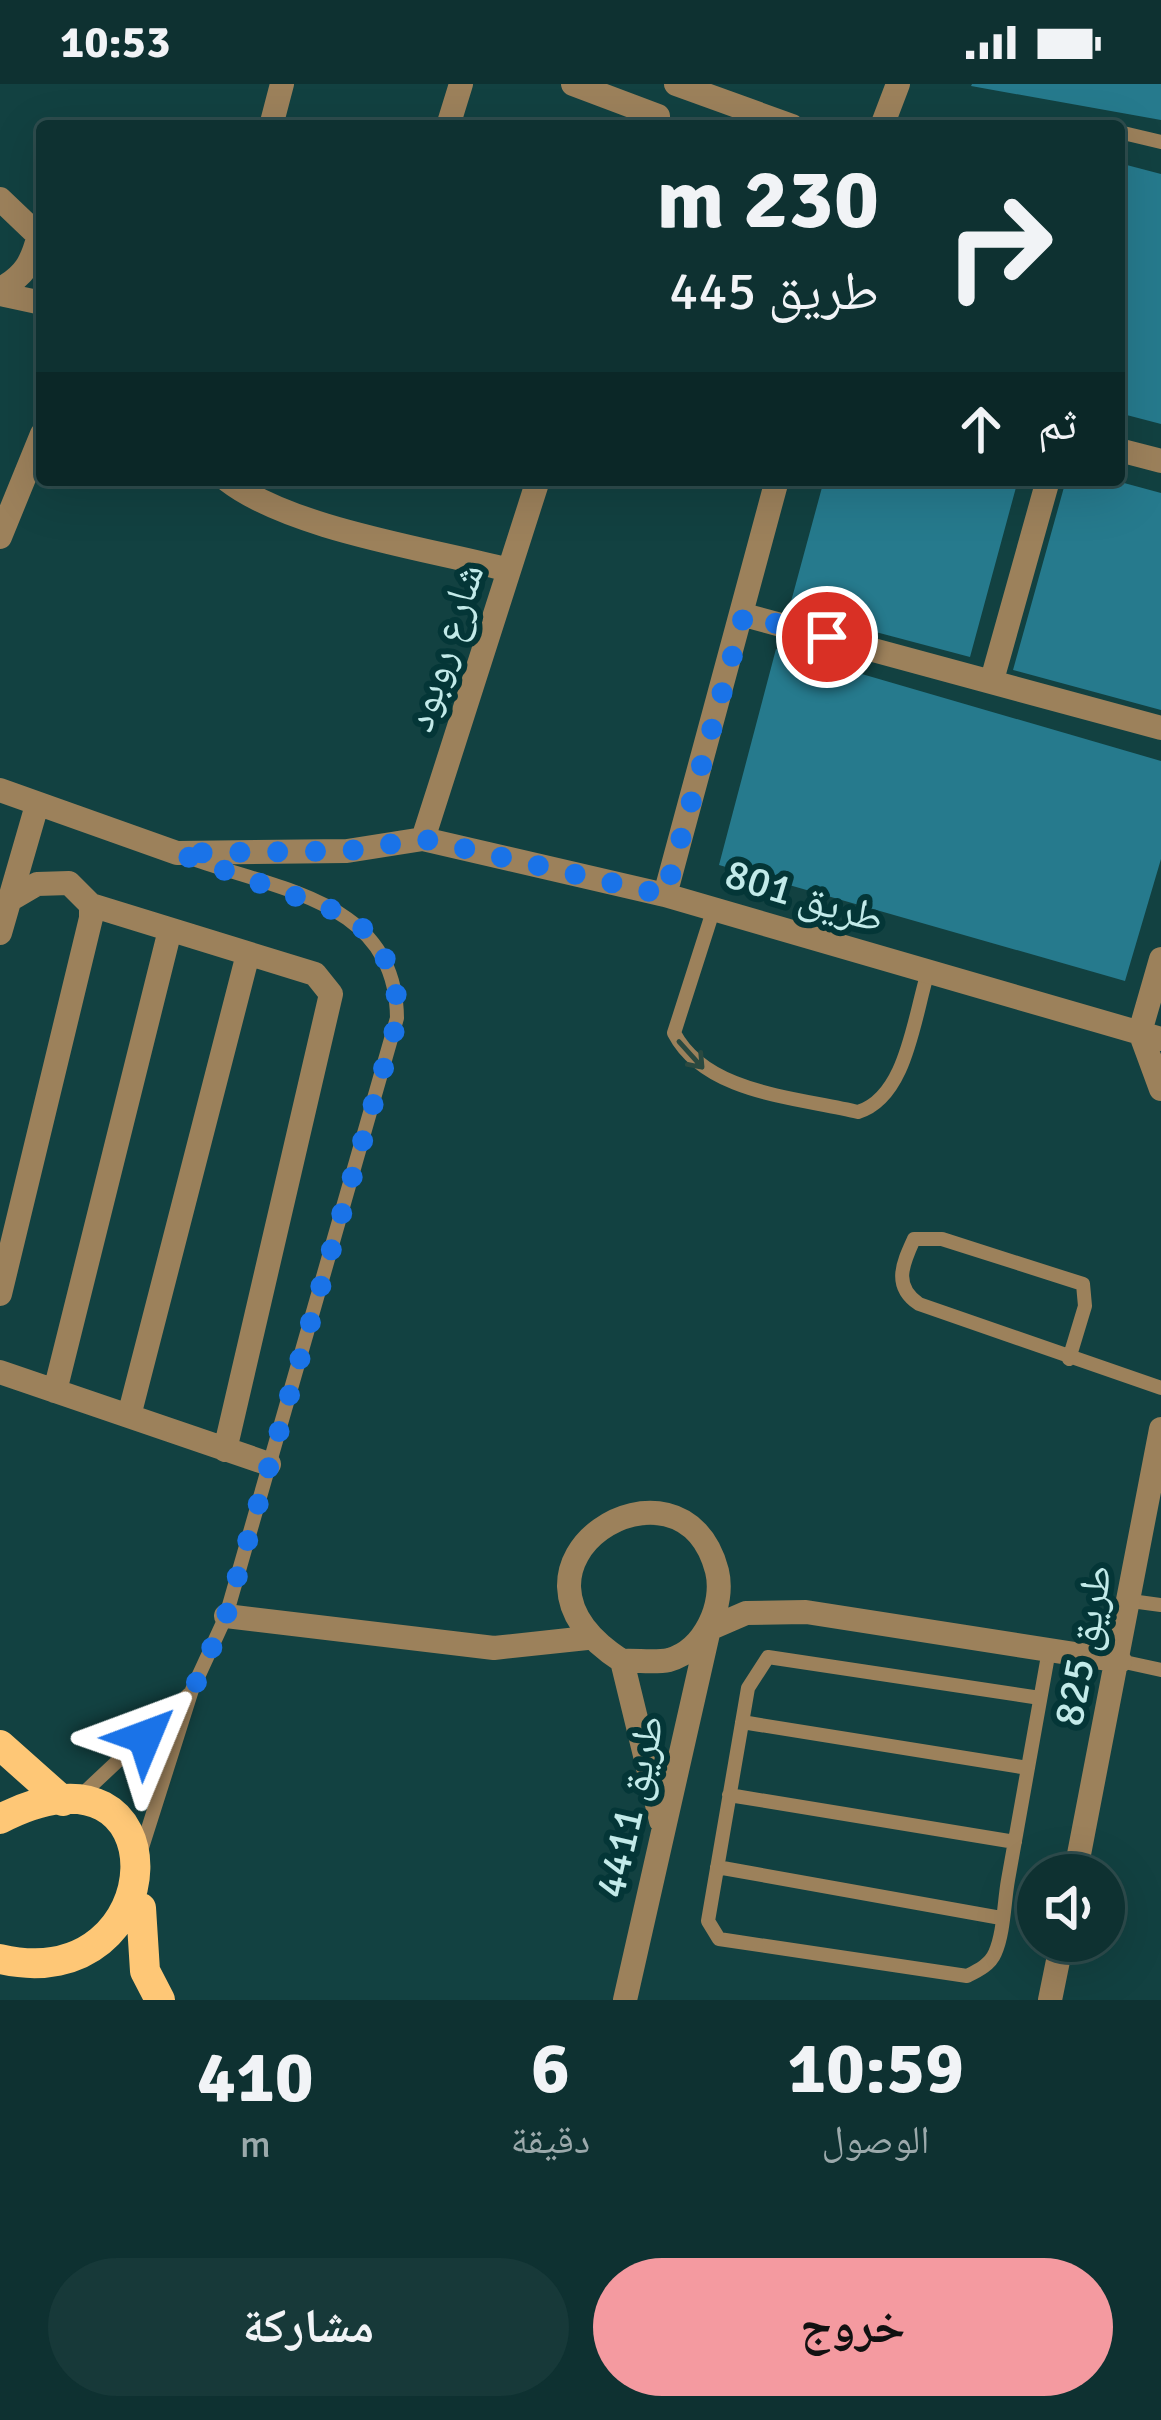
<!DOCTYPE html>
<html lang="ar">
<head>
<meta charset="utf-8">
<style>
	body { margin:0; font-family:Signika,"Noto Naskh Arabic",sans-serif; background:#173939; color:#f1f3f6; direction:rtl; height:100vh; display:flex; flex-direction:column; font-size:45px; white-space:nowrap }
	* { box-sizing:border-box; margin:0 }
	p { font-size:39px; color:#9ba9ab }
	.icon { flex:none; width:66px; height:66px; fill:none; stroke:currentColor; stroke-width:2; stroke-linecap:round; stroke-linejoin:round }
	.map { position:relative; height:1916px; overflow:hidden; direction:ltr }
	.side { display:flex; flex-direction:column; background:#0e3131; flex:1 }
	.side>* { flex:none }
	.hud { position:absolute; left:36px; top:36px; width:1089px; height:366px; border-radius:12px; box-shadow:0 12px 48px #0002,0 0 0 3px #2e4c4d; direction:rtl; background:#0e3131; color:#f1f3f6; overflow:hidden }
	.tools { position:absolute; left:1017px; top:1770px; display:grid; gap:24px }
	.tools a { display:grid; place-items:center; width:108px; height:108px; border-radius:50%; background:#0e3131; box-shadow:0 12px 48px #0002,0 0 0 3px #2e4c4d; font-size:60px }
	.pin { position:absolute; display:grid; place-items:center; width:102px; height:102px; color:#fff; margin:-51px; border:6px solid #fff; border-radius:50%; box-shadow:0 3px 12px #0007 }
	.me { position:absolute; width:132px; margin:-66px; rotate:46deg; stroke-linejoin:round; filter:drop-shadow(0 0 9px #0008) }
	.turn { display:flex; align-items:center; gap:42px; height:252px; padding:0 48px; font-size:54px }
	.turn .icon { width:156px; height:156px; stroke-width:2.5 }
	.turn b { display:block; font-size:84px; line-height:102px }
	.then { display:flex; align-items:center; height:114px; padding:0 48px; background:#0003; gap:24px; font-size:45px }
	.eta { display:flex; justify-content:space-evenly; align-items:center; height:204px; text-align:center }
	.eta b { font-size:72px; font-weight:700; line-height:84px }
	.button { display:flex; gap:24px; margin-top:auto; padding:24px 48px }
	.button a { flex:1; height:138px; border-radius:72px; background:#f49aa0; color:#111; font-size:48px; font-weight:700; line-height:138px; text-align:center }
	.button a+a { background:#173939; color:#f1f3f6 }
	.status { display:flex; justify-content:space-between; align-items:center; height:84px; padding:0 60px; background:#0e3131; direction:ltr }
	.status svg { height:33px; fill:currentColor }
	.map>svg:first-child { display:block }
</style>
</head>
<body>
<div class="status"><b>10:53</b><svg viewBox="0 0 49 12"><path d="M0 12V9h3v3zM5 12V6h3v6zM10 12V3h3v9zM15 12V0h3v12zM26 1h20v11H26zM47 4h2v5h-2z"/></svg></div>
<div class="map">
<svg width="1161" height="1916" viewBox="0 0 1161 1916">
	<rect width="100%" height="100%" fill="#124141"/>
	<path fill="#267a8d" d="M972 0H1161V36L971 2Z
		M1119 79 1161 90V340L1119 329Z
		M824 396H1018L970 573 789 525Z
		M1066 396H1113L1161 409V626L1013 586Z
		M776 565 1161 677V775L1125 897 719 781Z"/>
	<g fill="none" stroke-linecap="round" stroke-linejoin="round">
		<path stroke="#9c815b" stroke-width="14" d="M1055 42H1094
			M1119 48 1161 58
			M714 824 674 949C706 1010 796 1013 858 1028 907 1013 914 932 928 888
			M1069 1275 1085 1222 1083 1200 942 1155H914C903 1179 892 1202 919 1220L1161 1304
			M1131 1517 1161 1521
			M1120 1577 1161 1586
			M1040 1614 768 1573 748 1604 708 1837 719 1855 967 1892C977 1887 990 1881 995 1869 1004 1849 1004 1818 1008 1796 1022 1719 1035 1642 1049 1566
			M742 1638 1028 1684
			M729 1711 1015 1758
			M74 1718 189 1610
			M140 1770 192 1606 226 1532 397 934C396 818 283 807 193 775
			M717 1783 1001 1834"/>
		<path stroke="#9c815b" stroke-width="24" d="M573 0 658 32
			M676 0 792 42
			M271 42 282 0
			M448 42 461 0
			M882 42 898 0
			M0 115 42 155
			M0 205C25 192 32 178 39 151
			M0 210 42 219
			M1119 366 1161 377
			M227 396C290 445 429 465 509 486
			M0 453 42 350
			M744 531 1161 644
			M992 596 1048 396
			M0 706 177 769 347 767 423 755 665 811 1161 955
			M423 755 538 396
			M665 811 777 396
			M91 821 315 890 331 910 225 1366
			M0 849 37 721
			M1161 875 1140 948 1161 1005
			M0 1210 91 834V821L69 799 37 800 8 817
			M0 1288 269 1380
			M55 1307 170 846
			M129 1332 248 870
			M226 1532 494 1564 587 1554
			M622 1577C636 1576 655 1579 669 1576 705 1566 725 1520 717 1487 682 1352 473 1481 622 1577L661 1737
			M1075 1791 1161 1345
			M625 1916 709 1545 746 1529 806 1528 1120 1577
			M1050 1916 1062 1857"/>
		<path stroke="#fec776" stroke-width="30" d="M0 1661 63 1717
			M0 1735C185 1639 176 1916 0 1875
			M141 1824 145 1887 160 1916"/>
	</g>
	<defs><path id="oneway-shaft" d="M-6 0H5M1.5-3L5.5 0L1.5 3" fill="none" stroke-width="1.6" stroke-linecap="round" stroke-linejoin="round" transform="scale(3)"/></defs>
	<use stroke="#2a4940" href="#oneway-shaft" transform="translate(691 971) rotate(48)"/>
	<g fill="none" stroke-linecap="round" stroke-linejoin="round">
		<path stroke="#1a73e8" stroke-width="21" stroke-dasharray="0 37.8" d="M145 1653 193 1606 226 1532 398 934C397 889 384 861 349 832L177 769 347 767 423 755 665 811 744 531 827 553"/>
	</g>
	<g text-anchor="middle" stroke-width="12" stroke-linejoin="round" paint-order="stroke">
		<g font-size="42" fill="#c2eae9" stroke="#043637">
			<text transform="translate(443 563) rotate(-72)" y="15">شارع روبود</text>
			<text transform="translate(805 811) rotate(17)" y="15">طريق 801</text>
			<text transform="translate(1082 1561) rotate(-79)" y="15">طريق 825</text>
			<text transform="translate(629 1722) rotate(-77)" y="15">طريق 4411</text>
		</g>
	</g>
</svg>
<div class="tools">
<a><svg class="icon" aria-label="sound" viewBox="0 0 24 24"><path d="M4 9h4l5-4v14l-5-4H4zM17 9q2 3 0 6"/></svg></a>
</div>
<div class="pin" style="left:827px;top:553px;background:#d93025"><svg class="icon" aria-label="arrive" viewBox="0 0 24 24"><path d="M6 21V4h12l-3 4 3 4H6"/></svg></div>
<svg class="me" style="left:145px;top:1653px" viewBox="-20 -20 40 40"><path d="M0-17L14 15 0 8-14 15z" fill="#1a73e8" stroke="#fff" stroke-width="4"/></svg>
<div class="hud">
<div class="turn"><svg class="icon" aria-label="right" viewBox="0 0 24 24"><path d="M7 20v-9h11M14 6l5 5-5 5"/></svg><div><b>230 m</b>طريق 445</div></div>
<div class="then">ثم<svg class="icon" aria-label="ahead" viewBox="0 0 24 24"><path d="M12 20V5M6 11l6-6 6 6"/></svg></div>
</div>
</div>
<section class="side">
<div class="eta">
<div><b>10:59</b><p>الوصول</p></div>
<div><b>6</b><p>دقيقة</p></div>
<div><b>410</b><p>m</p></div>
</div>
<div class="button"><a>خروج</a><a>مشاركة</a></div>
</section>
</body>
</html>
